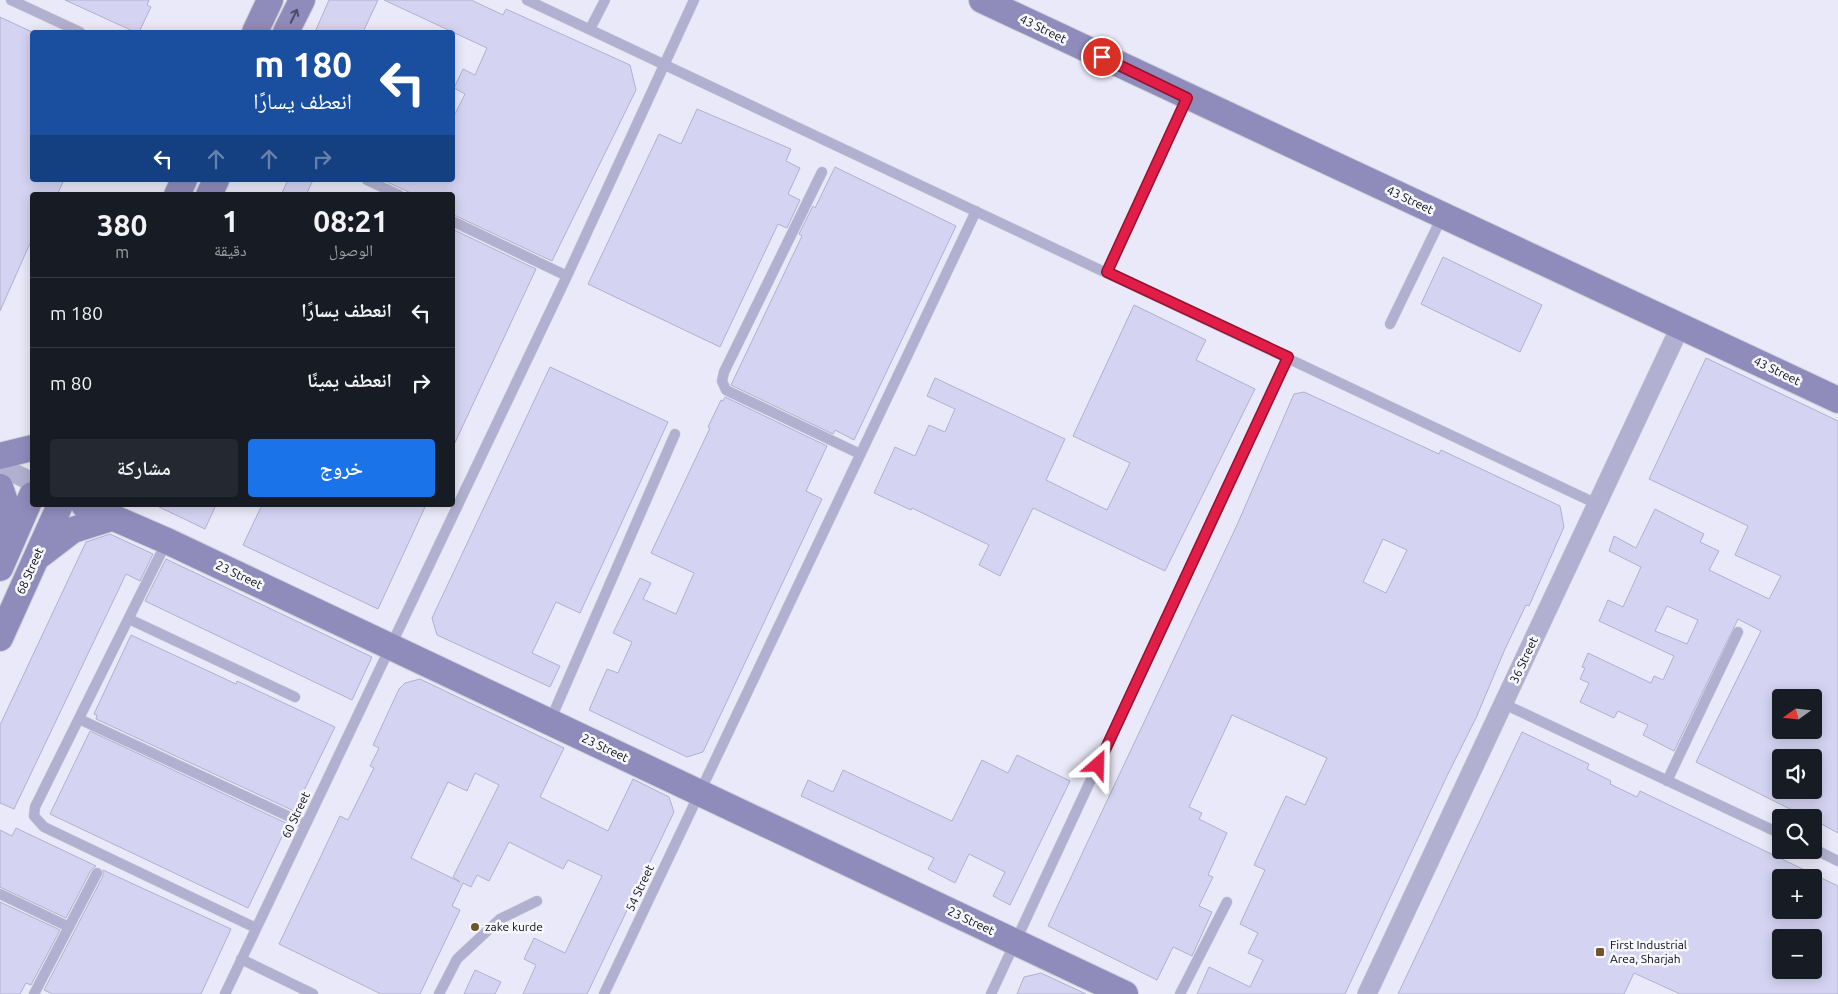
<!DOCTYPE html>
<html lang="ar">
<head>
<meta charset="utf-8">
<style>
	body { margin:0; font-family:Ubuntu,"Noto Naskh Arabic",sans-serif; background:#242831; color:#f1f3f6; direction:rtl; height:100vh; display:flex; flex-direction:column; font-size:19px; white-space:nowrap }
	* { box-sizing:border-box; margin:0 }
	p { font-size:16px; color:#9ea1a6 }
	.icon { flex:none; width:28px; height:28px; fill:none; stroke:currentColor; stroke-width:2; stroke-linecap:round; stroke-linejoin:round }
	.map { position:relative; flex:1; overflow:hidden; direction:ltr }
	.sheet { position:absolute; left:30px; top:192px; width:425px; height:315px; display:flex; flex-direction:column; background:#171b24; border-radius:5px; box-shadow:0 2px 12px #0003; direction:rtl }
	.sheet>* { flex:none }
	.hud { position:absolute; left:30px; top:30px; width:425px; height:152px; border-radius:5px; box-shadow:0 2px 12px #0003; direction:rtl; background:#1a4fa0; color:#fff; overflow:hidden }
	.needle { width:32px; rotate:255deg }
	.buttons { position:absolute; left:1772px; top:689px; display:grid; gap:10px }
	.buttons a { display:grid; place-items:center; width:50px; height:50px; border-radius:5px; background:#171b24; box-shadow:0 2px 12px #0003; font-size:25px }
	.pin { position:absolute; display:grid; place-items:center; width:42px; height:42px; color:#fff; margin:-21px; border:2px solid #fff; border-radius:50%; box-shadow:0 1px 5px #0007 }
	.me { position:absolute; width:55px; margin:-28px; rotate:25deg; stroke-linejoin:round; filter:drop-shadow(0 0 4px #0008) }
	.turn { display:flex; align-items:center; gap:18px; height:105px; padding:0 20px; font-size:22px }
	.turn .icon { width:65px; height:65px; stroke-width:2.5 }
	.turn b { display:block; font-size:35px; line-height:42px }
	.lanes { display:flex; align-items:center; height:48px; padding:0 20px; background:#0003; justify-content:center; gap:25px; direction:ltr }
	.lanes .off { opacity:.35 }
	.eta { display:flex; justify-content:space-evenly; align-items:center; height:85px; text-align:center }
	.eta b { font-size:30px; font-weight:600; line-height:35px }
	.button { display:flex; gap:10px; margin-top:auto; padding:10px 20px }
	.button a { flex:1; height:58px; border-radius:5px; background:#1a73e8; color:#fff; font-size:20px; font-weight:600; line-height:58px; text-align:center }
	.button a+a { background:#242831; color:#f1f3f6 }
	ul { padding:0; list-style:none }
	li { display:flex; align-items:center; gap:15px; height:70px; padding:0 20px; border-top:1px solid #363941 }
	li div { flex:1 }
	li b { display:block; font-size:19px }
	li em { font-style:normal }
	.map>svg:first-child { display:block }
</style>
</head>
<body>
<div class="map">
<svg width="1838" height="994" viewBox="0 0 1838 994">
	<rect width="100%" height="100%" fill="#f6f6fd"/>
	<path fill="#eae9f9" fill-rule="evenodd" d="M0 0H1838V994H0ZM32 32H452V180H32ZM32 195H452V505H32ZM1781 698H1814V730H1781ZM1781 758H1814V790H1781ZM1781 818H1814V850H1781ZM1781 878H1814V910H1781ZM1781 938H1814V970H1781Z"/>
	<path fill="#d4d3f2" stroke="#b1b0ce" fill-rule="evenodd" d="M65 0H149L147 5 151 7 139 32H135Z
		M329 0H378L363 32H315Z
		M384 0H471L503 15 506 9 630 65 636 90 552 261 452 214V195H415L383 180H452V120L465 94 454 88 463 69 475 75 487 48Z
		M0 17 32 32V180H64L57 195H32V239L0 311Z
		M697 109 791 149 786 161 800 168 788 194 800 200 787 228 778 224 720 347 588 284 659 134 681 144Z
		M835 167 956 226 854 440 835 430 833 434 731 385 802 236 799 234 813 206 815 208Z
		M288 180H313L306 195H281Z
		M452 229 536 269 452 449Z
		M1443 257 1542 305 1520 352 1421 304Z
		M1134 305 1206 340 1196 360 1255 389 1165 571 1033 508 1000 576 979 565 989 545 912 508 911 510 874 493 895 447 915 456 929 425 945 432 955 409 927 396 935 378 1065 439 1046 480 1107 510 1130 463 1073 436Z
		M1706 358 1838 421V833L1814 820V818H1808L1696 762 1761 631 1738 619 1674 751 1643 735 1648 725 1618 711 1614 718 1580 702 1589 683 1580 679 1585 668 1582 667 1588 653 1651 683 1654 676 1663 680 1674 656 1599 621 1608 600 1623 607 1641 567 1609 551 1614 536 1636 548 1655 509 1704 534 1700 542 1719 551 1709 570 1769 599 1781 576 1735 555 1748 526 1649 479ZM1667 606 1698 620 1687 644 1655 631ZM1781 698H1814V730H1781ZM1781 758H1814V790H1781Z
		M550 367 668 422 580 613 556 602 532 653 560 666 550 687 437 635 432 618Z
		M1304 392 1439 454 1441 450 1560 506 1564 527 1529 606 1526 605 1505 649 1476 718 1446 778 1345 994H1197L1209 967 1250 987 1263 960 1248 953 1258 933 1240 924 1265 870 1254 865 1286 796 1305 805 1327 758 1232 715 1189 807 1202 813 1199 819 1227 833 1208 875 1213 877 1199 906 1212 912 1192 956 1173 947 1157 980 1048 926 1237 525 1294 394ZM1383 539 1407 550 1386 593 1363 582Z
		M725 397 827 446 806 491 822 499 703 752 687 757 589 710 607 669 618 673 632 642 613 633 640 578 651 583 643 599 676 614 694 573 651 553 710 428 708 427 721 400 723 401Z
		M155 505H216L205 529Z
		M262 505H426L378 609 243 545Z
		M110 534 153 554 140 581 126 574 14 809 0 803V725L86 542Z
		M166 559 372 657 352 700 145 601Z
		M131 635 236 684 237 681 335 727 294 811 96 719 97 715 94 714Z
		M420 679 564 748 540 797 608 831 633 779 669 797 674 812 587 994H523L536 965 524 959 534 938 565 953 602 876 568 860 563 869 509 842 489 881 477 875 471 887 463 883 452 906 460 910 420 994H381L279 944 340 816 348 820 374 768 370 766 379 748 373 745 399 689 405 683ZM475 773 499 785 453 877 460 882 411 858 448 782 467 791Z
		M90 731 288 824 248 908 50 814Z
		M1522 732 1589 764 1587 769 1611 781 1610 784 1637 797 1640 791 1838 886V994H1680L1634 973 1624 994H1398ZM1781 878H1814V910H1781ZM1781 938H1814V970H1781Z
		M1017 755 1070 781 1010 905 993 896 1005 872 969 854 955 883 928 869 934 858 801 796 808 780 833 792 843 770 952 821 982 760 1008 773Z
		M16 828 96 866 91 870 66 918 0 887V830L12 836Z
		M103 870 231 929 201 994H53L44 990 103 876Z
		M0 902 60 930 31 985 26 983 20 994H0Z
		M475 970 501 982 495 994H464Z
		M1041 973 1086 994H1017L1024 977Z"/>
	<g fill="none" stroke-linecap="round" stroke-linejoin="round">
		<defs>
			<path id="lane" d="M11 0 80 32
				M527 0 1597 504
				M590 29 605 0
				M822 172 724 372 722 381 726 390 730 392 860 454
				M367 180 399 195
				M452 221 567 276
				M1107 272 1187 98
				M1390 324 1442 217
				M167 541 35 807 34 816 44 827 256 928
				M129 619 295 697
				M1504 704 1781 834
				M79 719 305 824
				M550 721 675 434
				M1667 781 1738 632
				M1814 849 1838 861
				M0 894 69 927
				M241 959 313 994
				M34 994 97 873
				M225 994 567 276 694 0
				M439 994 457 959 500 919 537 901
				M604 994 976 211
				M991 994 1288 357
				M1180 994 1227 902"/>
			<path id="street" d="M0 466 32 482
				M1367 994 1681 325"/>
			<path id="secondary" d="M982 0 1838 400
				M255 32 270 0
				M286 32 302 0
				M177 195 184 180
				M209 195 216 180
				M0 456 32 448
				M0 487 8 510 10 543
				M84 505 167 541 1125 994
				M39 556 73 530 111 518
				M0 568 32 495
				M0 638 60 505"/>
		</defs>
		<use href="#lane" stroke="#d0d0d8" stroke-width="11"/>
		<use href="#street" stroke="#d0d0d8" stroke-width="20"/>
		<use href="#secondary" stroke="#d0d0d8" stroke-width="28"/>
		<use href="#lane" stroke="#b1b0d0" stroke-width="10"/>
		<use href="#street" stroke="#b1b0d0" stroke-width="19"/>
		<use href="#secondary" stroke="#8f8cbb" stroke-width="26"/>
	</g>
	<defs><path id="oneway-shaft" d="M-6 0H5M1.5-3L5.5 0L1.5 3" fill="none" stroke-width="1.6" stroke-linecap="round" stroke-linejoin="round" transform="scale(1.25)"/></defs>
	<use stroke="#4d4b68" href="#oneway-shaft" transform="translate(294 16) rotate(-64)"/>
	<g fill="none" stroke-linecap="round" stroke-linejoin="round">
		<defs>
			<path id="route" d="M1098 765 1288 357 1107 272 1187 98 1102 57"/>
		</defs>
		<use href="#route" stroke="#92132f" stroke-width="12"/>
		<use href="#route" stroke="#e11d48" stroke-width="9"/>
	</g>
	<g fill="#715528" stroke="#f6f6fd" stroke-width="2">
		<circle cx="475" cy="927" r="5"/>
		<rect x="1595" y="947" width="10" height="10" rx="2.5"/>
	</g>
	<g text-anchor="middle" stroke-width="5" stroke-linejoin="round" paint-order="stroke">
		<g font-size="12" fill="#0b0a14" stroke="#f6f6fd">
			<text transform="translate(1043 29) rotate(26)" y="4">43 Street</text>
			<text transform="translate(1410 200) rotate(25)" y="4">43 Street</text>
			<text transform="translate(1777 371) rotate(26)" y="4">43 Street</text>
			<text transform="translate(30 571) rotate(-66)" y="4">68 Street</text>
			<text transform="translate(239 575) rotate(25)" y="4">23 Street</text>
			<text transform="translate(1524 660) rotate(-65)" y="4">36 Street</text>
			<text transform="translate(605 748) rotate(25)" y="4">23 Street</text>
			<text transform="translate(296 815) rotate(-65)" y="4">60 Street</text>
			<text transform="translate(640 888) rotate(-65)" y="4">54 Street</text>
			<text transform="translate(971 921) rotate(25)" y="4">23 Street</text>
		</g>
		<g font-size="12" fill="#0b0a14" stroke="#f6f6fd" text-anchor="start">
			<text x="485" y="931">zake kurde</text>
			<text x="1610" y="949">First Industrial<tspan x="1610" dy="14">Area, Sharjah</tspan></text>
		</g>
	</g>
</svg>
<div class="buttons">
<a><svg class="needle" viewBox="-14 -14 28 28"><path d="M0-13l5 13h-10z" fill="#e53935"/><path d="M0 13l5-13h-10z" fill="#9ea1a6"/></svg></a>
<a><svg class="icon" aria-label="sound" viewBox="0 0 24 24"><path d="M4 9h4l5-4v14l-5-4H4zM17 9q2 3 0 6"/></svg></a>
<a><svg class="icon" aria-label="search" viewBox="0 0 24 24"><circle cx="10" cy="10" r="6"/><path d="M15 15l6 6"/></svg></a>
<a>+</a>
<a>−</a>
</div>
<div class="pin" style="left:1102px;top:57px;background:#d93025"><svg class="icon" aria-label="arrive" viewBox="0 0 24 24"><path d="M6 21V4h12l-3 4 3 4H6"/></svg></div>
<svg class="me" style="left:1098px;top:765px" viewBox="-20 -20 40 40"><path d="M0-17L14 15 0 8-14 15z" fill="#e11d48" stroke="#fff" stroke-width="4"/></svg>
<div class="hud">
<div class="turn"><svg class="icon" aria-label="left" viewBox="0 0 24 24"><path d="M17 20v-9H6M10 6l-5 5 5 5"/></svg><div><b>180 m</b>انعطف يسارًا</div></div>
<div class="lanes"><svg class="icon" aria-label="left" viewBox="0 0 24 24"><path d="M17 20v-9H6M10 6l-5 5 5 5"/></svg><svg class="icon off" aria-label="ahead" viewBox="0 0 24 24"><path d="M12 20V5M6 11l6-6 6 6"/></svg><svg class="icon off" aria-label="ahead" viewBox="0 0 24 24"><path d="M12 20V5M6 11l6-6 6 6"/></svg><svg class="icon off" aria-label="right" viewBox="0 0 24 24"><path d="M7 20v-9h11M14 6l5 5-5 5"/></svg></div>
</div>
<section class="sheet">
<div class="eta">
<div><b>08:21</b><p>الوصول</p></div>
<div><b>1</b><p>دقيقة</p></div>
<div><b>380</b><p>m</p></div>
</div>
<ul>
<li><svg class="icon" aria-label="left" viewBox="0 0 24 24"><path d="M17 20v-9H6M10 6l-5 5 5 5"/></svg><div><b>انعطف يسارًا</b></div><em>180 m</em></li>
<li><svg class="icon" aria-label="right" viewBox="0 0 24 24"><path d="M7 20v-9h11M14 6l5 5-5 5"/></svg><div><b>انعطف يمينًا</b></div><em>80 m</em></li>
</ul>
<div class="button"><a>خروج</a><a>مشاركة</a></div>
</section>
</div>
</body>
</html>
